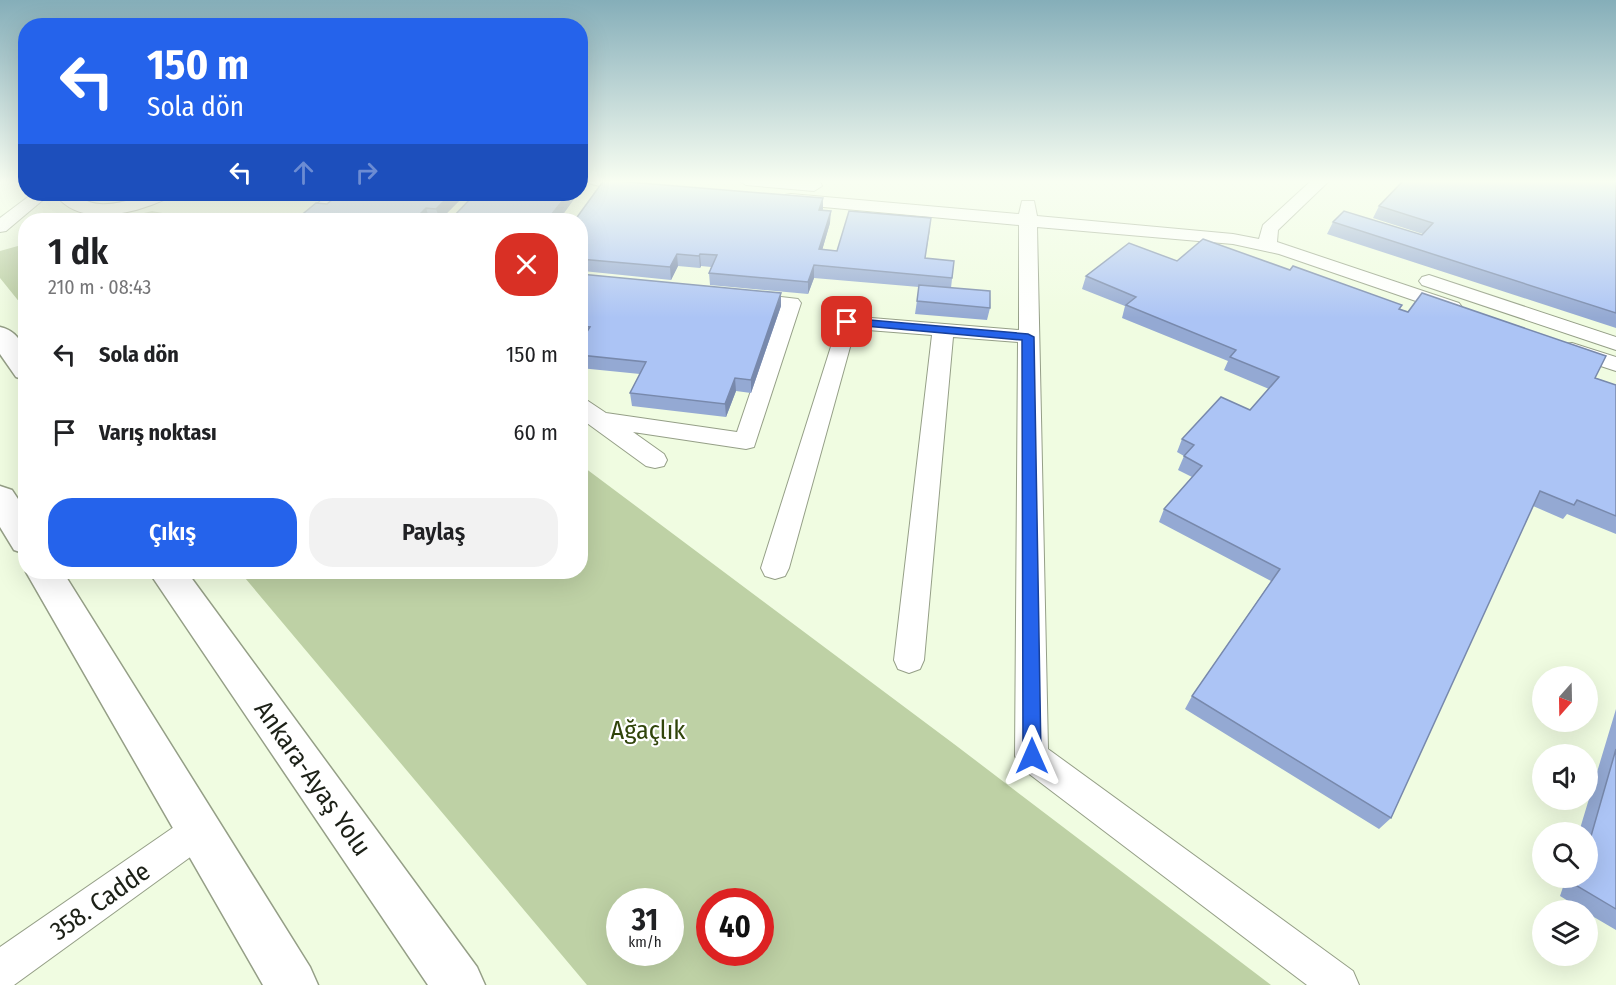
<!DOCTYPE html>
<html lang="tr">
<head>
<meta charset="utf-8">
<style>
	body { margin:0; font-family:"Fira Sans Condensed",sans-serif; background:#f2f2f2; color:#202124; height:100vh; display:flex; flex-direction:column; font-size:22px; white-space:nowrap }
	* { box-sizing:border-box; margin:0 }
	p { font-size:20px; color:#757577 }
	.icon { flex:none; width:33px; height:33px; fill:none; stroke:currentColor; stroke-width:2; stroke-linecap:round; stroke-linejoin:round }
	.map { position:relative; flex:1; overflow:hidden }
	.panel { position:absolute; left:18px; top:213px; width:570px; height:366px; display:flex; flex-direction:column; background:#fff; border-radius:24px; box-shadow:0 6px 24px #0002 }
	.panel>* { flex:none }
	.guide { position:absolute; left:18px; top:18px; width:570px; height:183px; border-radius:24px; box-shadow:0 6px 24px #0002; background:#2563eb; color:#fff; overflow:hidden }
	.needle { width:39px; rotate:200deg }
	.tools { position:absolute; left:1532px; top:666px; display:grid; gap:12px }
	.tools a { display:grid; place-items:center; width:66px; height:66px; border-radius:50%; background:#fff; box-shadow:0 6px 24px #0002; font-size:30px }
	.speed { position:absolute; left:606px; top:888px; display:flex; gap:12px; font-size:30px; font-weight:700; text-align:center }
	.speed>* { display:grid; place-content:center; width:78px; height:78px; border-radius:50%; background:#fff; box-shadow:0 6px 24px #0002; line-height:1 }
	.speed small { font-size:15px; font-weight:400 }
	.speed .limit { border:9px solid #d22; background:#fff; color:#111 }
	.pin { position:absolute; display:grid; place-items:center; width:51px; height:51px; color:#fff; margin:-26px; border-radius:12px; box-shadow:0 3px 9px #0006 }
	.me { position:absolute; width:66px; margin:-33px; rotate:0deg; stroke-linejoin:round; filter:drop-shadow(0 0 4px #0008) }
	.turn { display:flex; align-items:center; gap:21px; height:126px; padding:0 30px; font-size:27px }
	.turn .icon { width:78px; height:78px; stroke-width:2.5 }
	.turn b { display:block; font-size:42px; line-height:51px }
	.lanes { display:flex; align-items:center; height:57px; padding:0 30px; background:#0003; justify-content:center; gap:30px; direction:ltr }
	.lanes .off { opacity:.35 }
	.round { display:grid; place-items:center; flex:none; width:63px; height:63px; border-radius:24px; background:#f2f2f2 }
	.head { display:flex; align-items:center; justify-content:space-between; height:102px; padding:0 30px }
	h1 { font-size:36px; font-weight:600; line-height:45px }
	.cta { display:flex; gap:12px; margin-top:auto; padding:12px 30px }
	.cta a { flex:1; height:69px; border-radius:24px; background:#2563eb; color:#fff; font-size:24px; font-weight:600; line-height:69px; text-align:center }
	.cta a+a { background:#f2f2f2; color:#202124 }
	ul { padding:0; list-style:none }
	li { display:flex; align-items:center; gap:18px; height:78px; padding:0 30px }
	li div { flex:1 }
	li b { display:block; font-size:22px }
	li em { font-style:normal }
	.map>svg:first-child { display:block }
</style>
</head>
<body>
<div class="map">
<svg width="1616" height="985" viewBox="0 0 1616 985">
	<rect width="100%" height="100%" fill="#f0fce1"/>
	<path fill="#bed1a5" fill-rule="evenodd" d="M152 211 199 220H116Z
		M25 244H26L25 309 0 278V251Z
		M581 465 954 744 1271 985H587L240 572H580ZM620 902H670V952H620ZM710 902H760V952H710Z"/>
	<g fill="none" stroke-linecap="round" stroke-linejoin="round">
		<defs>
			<path id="minor" d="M585 180H643L646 184C640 192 592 188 585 180Z
				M738 180H805L820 182 822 186 814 191 746 185Z
				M1312 180H1330L1278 230 1277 242 1459 303 1462 307 1459 311H1445L1279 254 1233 244 1037 227 1048 749 1353 971 1359 985H1307L1020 767 1015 756 1018 342 953 337 924 660 920 669 909 673 898 669 894 660 932 335 855 329 789 568 785 576 775 579 765 576 761 568 840 318 847 316 1019 330V225L791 204 785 203 782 199 785 195 791 194 1019 214 1022 201H1034L1037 216 1233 234 1259 239 1263 225Z
				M32 194H50L6 231 0 232V218Z
				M55 194C59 193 69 192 73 194 83 198 89 204 100 204 125 206 146 191 170 194L168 198C136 213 80 229 55 194Z
				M329 194H347L316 220H298Z
				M1429 275 1616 337V350L1422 285 1419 281 1422 277Z
				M748 293 798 299 801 303 754 447 746 449 633 432 664 454 667 460 664 466 655 468 646 466 580 418V399L588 401 606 413 737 432 779 308 741 303 738 299 741 295Z
				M1572 343 1616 357V371L1564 354 1561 349 1564 344Z
				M199 813 211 818 217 830 211 842 14 985H0V947L187 818Z"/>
			<path id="highway" d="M0 327C26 333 26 358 26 380L16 377 0 354Z
				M0 486 12 490 26 511V554L14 550 0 527Z
				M26 572H63L310 967 318 985H263Z
				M149 572H187L477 967 485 985H428Z"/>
		</defs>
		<use href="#minor" stroke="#959f87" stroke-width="2"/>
		<use href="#highway" stroke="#959f87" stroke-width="3"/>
		<use href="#minor" fill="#fff" fill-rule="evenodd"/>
		<use href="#highway" fill="#fff" fill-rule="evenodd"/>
	</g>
	<path fill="#94a9d3" d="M1616 180V328L1327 234 1333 222 1422 235 1423 234 1373 218 1379 206Z
		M466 194 440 220H299L298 218 327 204Z
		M574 199 559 220H454L453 217Z
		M823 210 830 223 822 250 837 251 930 230 925 258 954 261 951 288 990 308 987 320 915 314 919 287 814 278 808 294 710 285 709 273 711 267 701 266 700 268 678 266 671 280 583 271 581 274 781 306 751 393 736 391 726 417 632 406 630 393 640 374 580 368V343L583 339H580V220Z
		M1177 261 1290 270 1402 305 1400 309 1616 385V534L1567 514 1563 519 1533 506 1391 818 1379 829 1185 709 1192 696 1271 581 1159 522 1164 509 1192 477 1178 470 1184 456 1177 452 1182 439 1250 410 1269 389 1224 370 1228 361 1122 318 1125 306 1082 289 1086 276Z
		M1616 709V930L1587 913V910H1583L1560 896 1566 878H1587V832H1579Z"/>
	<path fill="#7889ac" d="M451 194H466L440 220 436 209Z
		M568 194H573L574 199 559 220H547Z
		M823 198V209L819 222V210Z
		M426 208 430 220H414Z
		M831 211 830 223 819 261V249Z
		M677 254 678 266 671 280 670 267Z
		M700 254 701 266 700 268 699 256Z
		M580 261 583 271 580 275Z
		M814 265V278L808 294V282Z
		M781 293V306L751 393V380Z
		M735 378 736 391 726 417 725 404Z"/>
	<path fill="#acc4f5" stroke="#7889ac" stroke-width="1.5" d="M604 180 823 198 819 210 831 211 819 249 837 251 849 211 931 218 925 258 954 261 952 278 814 265 808 282 709 273 717 255 700 254 699 256 677 254 670 267 580 259V222L581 221 575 220Z
		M1404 180H1616V313L1333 222 1344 211 1422 235 1433 223 1379 206Z
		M339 194H451L436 209 426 208 414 220H321L298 218 316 203 327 204Z
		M475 194H568L547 220H489L453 217Z
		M1203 239 1290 270 1293 266 1402 305 1399 309 1408 312 1422 293 1606 356 1595 378 1616 385V516L1577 500 1574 505 1540 491 1391 818 1192 696 1280 569 1164 509 1202 466 1184 456 1194 445 1182 439 1221 397 1250 410 1279 377 1230 357 1236 350 1126 305 1136 297 1086 276 1129 243 1177 261Z
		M580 274 781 293 751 380 735 378 725 404 630 393 646 362 580 355V343L590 327 580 326Z
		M919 285 990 291V308L917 301Z
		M1616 749V909L1577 886 1579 878H1587V850Z"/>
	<linearGradient id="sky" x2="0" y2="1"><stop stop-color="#85aeb9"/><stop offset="0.57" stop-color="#f8fef2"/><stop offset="1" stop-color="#f8fef2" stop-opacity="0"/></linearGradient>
	<rect width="1616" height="318" fill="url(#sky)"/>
	<path fill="#2563eb" stroke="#184099" stroke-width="1.5" d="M847 318 1028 334 1034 337 1041 756 1038 761 1032 764 1025 761 1023 756 1022 340 843 324 841 322Z"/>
	<g text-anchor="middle" stroke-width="4.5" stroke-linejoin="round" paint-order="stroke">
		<g font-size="26" fill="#31450b" stroke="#fff">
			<text x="648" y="739">Ağaçlık</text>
		</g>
		<g font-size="26" fill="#1c2017" stroke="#fff">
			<text transform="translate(313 778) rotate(55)" y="9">Ankara-Ayaş Yolu</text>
			<text transform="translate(100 901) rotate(-35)" y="9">358. Cadde</text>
		</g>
	</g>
</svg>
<div class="tools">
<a><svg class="needle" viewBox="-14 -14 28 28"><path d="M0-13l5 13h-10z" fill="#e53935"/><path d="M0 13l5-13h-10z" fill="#757577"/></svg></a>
<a><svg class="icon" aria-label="sound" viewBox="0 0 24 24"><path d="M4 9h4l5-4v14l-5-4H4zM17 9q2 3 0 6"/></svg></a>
<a><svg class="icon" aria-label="search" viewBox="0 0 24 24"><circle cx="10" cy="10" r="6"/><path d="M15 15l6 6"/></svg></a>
<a><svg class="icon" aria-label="layers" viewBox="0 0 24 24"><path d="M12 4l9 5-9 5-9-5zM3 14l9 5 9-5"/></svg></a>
</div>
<div class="speed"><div>31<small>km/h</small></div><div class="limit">40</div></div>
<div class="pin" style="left:847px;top:322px;background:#d93025"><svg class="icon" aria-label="arrive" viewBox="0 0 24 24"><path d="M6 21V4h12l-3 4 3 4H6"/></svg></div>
<svg class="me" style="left:1032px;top:756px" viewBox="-20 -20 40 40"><path d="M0-17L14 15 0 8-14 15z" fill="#2563eb" stroke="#fff" stroke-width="4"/></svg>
<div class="guide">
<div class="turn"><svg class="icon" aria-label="left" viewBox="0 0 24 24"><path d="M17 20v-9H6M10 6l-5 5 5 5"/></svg><div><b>150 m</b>Sola dön</div></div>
<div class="lanes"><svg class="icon" aria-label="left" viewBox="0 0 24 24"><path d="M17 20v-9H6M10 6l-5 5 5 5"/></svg><svg class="icon off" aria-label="ahead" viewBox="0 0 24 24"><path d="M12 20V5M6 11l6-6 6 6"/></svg><svg class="icon off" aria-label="right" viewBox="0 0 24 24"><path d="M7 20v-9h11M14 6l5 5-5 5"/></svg></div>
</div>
<section class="panel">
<div class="head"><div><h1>1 dk</h1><p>210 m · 08:43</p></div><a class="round" style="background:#d93025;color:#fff"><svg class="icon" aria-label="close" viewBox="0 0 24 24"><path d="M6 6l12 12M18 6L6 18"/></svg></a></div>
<ul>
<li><svg class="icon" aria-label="left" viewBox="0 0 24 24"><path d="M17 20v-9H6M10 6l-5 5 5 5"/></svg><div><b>Sola dön</b></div><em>150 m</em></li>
<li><svg class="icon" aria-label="arrive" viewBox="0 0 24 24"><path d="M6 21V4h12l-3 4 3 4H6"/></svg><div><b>Varış noktası</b></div><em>60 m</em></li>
</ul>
<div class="cta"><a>Çıkış</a><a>Paylaş</a></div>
</section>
</div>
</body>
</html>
